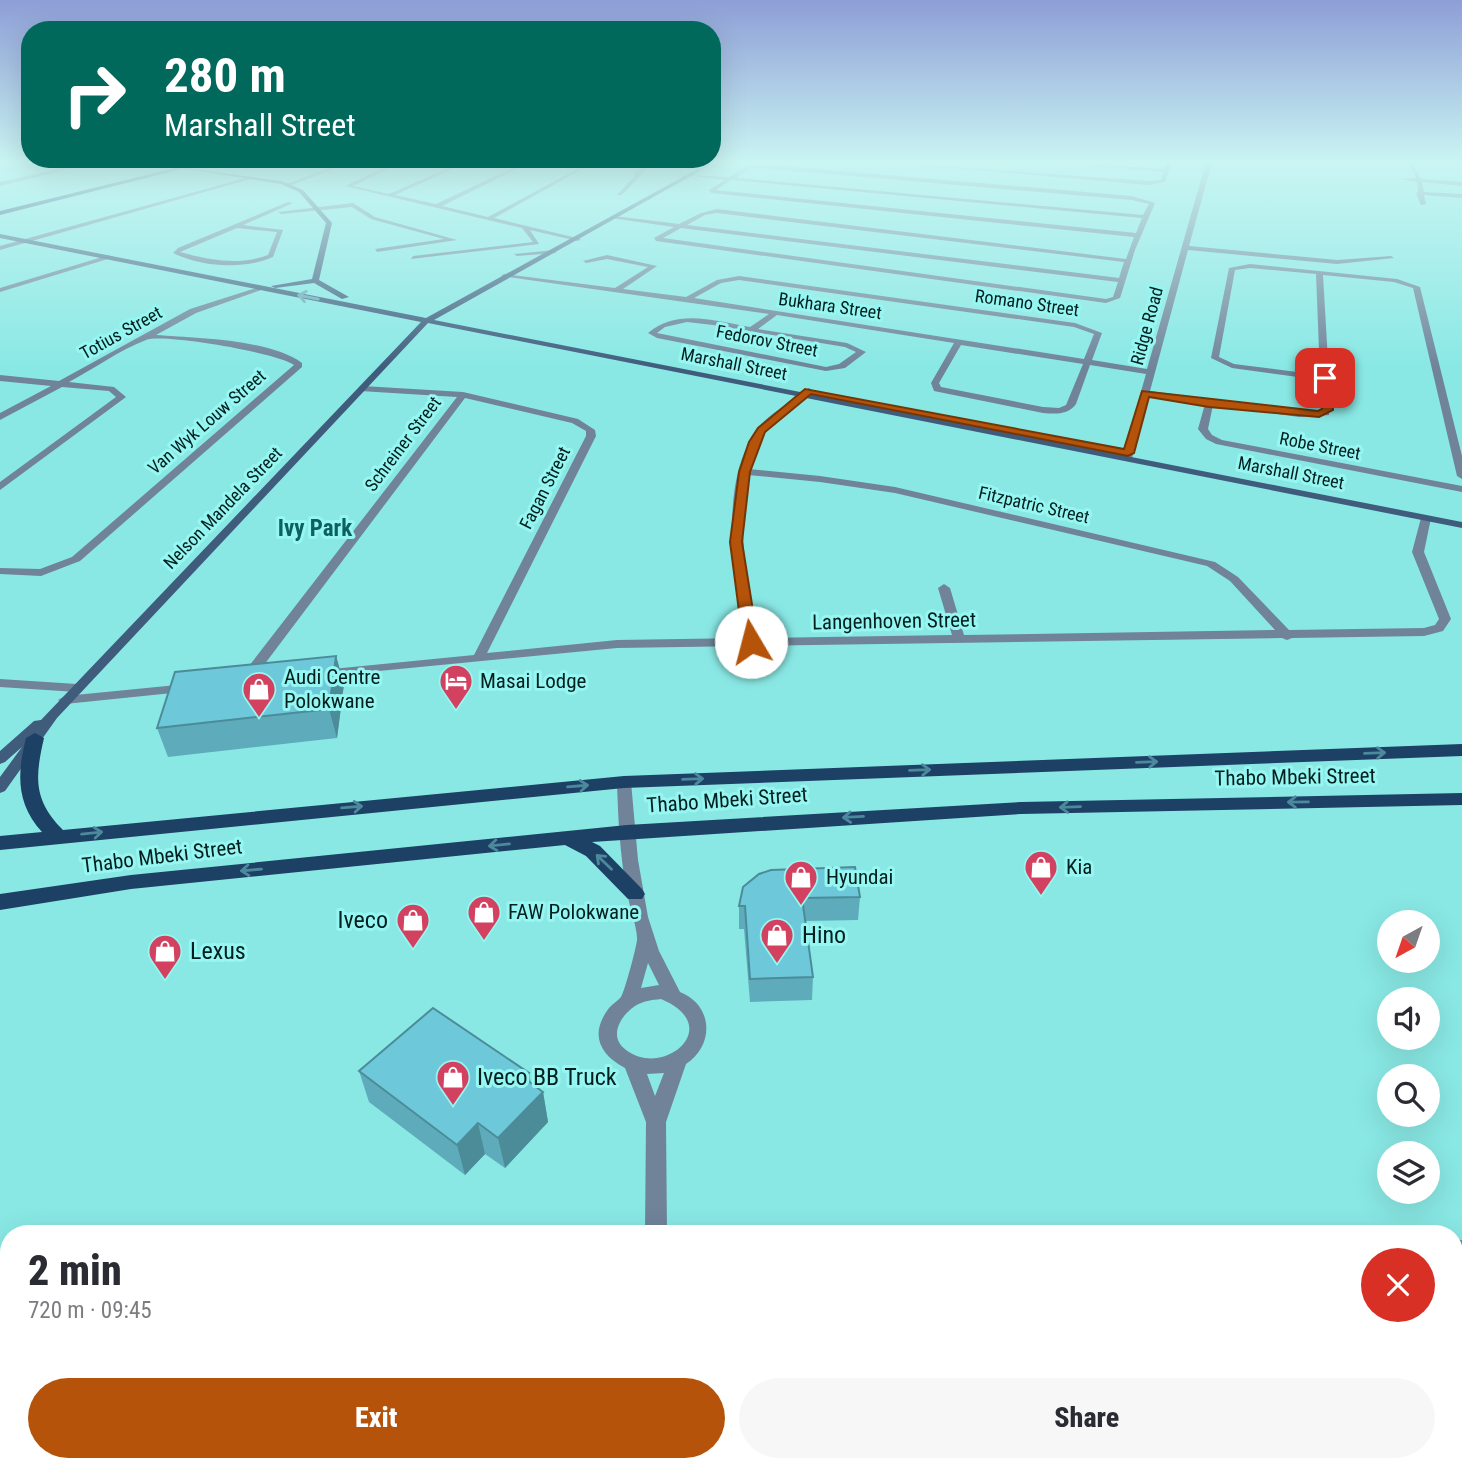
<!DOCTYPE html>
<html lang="en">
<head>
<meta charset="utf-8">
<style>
	body { margin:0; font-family:"Roboto Condensed",sans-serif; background:#f7f7f7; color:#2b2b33; height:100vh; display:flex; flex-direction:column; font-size:26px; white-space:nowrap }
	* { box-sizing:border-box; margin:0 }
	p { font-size:23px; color:#7c7c81 }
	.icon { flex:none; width:38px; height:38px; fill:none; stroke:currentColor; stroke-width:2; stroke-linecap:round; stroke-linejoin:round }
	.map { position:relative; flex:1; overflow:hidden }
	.drawer { position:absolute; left:0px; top:1225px; width:1463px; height:247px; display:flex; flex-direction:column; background:#fff; border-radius:28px 28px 0 0; box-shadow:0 7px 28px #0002 }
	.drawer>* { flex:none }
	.guide { position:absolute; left:21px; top:21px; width:700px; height:147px; border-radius:28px; box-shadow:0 7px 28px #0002; background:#00695c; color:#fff; overflow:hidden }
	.needle { width:46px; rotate:220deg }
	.fabs { position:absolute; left:1377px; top:910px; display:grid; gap:14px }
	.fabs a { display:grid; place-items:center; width:63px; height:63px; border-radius:50%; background:#fff; box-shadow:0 7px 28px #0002; font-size:35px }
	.pin { position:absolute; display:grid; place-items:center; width:60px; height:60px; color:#fff; margin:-30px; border-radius:14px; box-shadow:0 4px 10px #0006 }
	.me { position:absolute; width:77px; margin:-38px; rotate:352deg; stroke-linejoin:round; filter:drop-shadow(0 0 5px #0008) }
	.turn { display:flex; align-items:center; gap:24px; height:147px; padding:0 28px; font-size:32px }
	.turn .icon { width:91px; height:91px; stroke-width:2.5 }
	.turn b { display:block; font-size:49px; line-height:60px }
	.round { display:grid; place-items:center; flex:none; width:74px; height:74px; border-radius:37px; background:#f7f7f7 }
	.summary { display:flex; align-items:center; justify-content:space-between; height:119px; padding:0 28px }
	h1 { font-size:42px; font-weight:800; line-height:52px }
	.primary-button { display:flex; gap:14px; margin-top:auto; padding:14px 28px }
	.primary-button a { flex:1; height:80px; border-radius:42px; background:#b45309; color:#fff; font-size:28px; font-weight:800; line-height:80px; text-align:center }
	.primary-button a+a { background:#f7f7f7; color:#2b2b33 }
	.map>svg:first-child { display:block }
</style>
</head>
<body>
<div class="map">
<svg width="1462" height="1471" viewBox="0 0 1462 1471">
	<rect width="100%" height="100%" fill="#89e8e4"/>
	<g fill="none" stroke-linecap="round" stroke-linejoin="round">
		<path fill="#708399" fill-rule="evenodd" d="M89 162H98L0 186V182Z
			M345 162H352L289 186 284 185Z
			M396 162H403L353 186 389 194 462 162H468L395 195 436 204 525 162H531L442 206 488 217 590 162H595L494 218 581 239 578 241 530 230 539 244 411 259 413 256 533 242 522 228 345 186Z
			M648 162H654C641 173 634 184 621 195H617L633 178 635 172Z
			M883 162 1148 181 1161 180 1163 172 1053 162 1164 169 1167 162H1172L1165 182 1148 185Z
			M1206 162H1212L1189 246 1337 260 1391 256 1394 258 1337 264 1188 250 1150 391 1299 411 1321 410 1320 380 1232 368 1211 358 1229 268 1250 264 1397 279 1420 287 1462 456V479L1457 476 1413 288 1394 282 1323 275 1329 378V415L1299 417 1213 405 1208 429 1212 435 1222 440 1462 486V492L1216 444 1206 439 1198 429 1205 404 1149 396 1132 458 1124 460 1122 458 1146 374 1090 365 1076 404C1068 415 1056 414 1043 413L934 391 931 383 954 343 777 315 758 329 847 343 866 352 845 368 826 371 657 338 648 333C677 308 716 321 750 327L769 314 501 276 504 274 615 288 648 267 607 259 586 263 583 261 607 255 657 266 623 289 686 297 717 280 739 276 1075 323 1102 333 1092 360 1147 369ZM1250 268 1316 274 1320 375 1234 364 1219 357 1235 270ZM739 280 1074 327 1094 334 1084 359 694 298 721 283ZM687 322 713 325 845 347 856 352 839 364 826 367 657 333 665 327ZM961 345 1083 364 1066 405 1059 408 1043 407 941 387 939 383Z
			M1408 162H1412L1421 179 1462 182V186L1422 182 1424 192 1462 194V198L1424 195 1426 204 1421 205 1416 193 1418 192 1417 182 1401 179 1416 178Z
			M759 164 1132 196 1155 203 1135 250 1120 298 1106 303 656 241 654 238 674 227 611 218 614 216 679 224 701 213 717 209 1126 259 1134 237 711 193 709 190 725 180 688 175 729 177 745 167ZM759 168 1132 200 1149 204 1143 215 736 178 749 169ZM731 180 1142 218 1136 233 716 190ZM717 213 1124 262 1119 278 687 225 705 215ZM681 228 1118 282 1113 297 1106 299 663 238Z
			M249 177 254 178 0 250V246Z
			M288 202 293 203 243 225 283 230 273 257C244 270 201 267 173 253L178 248ZM237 228 277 232 268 255C240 266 209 260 180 252Z
			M353 203 375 217 457 240 377 252 375 249 444 239 371 219 352 207 281 214 278 212Z
			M554 250 556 253 517 256 514 254Z
			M109 255 111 258 0 292V288Z
			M262 286 264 289 196 313 156 335C195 338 270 339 302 363V367L80 561 41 576 0 574V568L40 569 72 557 294 365C278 353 163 333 146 340 119 350 94 369 69 382L114 387 126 397 0 490V482L116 397 109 391 62 387 0 420V413L51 386 0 381V375L59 381 190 309Z
			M363 386 463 392 578 419 595 430 596 436 487 653 617 640 744 638C735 576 718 488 755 432 763 420 775 412 787 404 794 398 801 392 809 388L813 391 812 393C780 419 760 426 749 469L820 476 895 487 1215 562 1238 577 1289 630 1424 628 1435 625 1439 619 1412 552 1421 518 1426 515 1431 518 1424 552 1451 619 1443 631 1424 636 1292 638 1287 640 1282 638 617 648 317 677 315 674 322 670 474 655 586 436V431L572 423 465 398 252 681H242L240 678 242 675 457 397 360 391V387ZM748 475 820 482 895 493 1207 566 1230 581 1275 630 964 635 950 588 944 584 938 588 952 635 757 638C748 586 736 528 748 475Z
			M0 679 77 684 84 688 77 692 0 687Z
			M187 684 194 688 192 691 65 704 58 700 65 696Z
			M624 777 631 782 638 860 648 917 659 951 680 992C713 1005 715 1045 686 1064L666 1122 667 1234H645L646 1122 625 1068C598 1054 590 1033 609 1008 612 1004 618 1001 621 997 625 990 636 949 637 940 638 930 628 901 626 888 620 853 618 818 617 782ZM648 963 659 985 641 988ZM661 999C726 1026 664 1079 626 1050 608 1037 620 1016 635 1006 643 1001 652 1000 661 999ZM664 1073 655 1096 647 1074Z
			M1462 1240V1262L1454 1263V1241Z
			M9 1298V1321L0 1322V1300Z
			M670 1463H696L697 1471H671Z"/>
		<path fill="#405c7c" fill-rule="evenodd" d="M141 162 282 181 303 190 332 223 319 280 349 297 342 299 314 283 275 288 271 286 312 279 326 223 299 192 281 184Z
			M710 162H716L434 320 1462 522V528L428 323 57 718 5 791 0 793V777L22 747 5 762 0 764V751L34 721 41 720 421 322 0 238V234L426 318Z"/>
		<path fill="#1d4065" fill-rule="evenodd" d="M199 162H209L0 215V211Z
			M35 733 44 738C35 777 33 800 63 830L624 776 1462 744V756L624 788 0 850V836L42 832C16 803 17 774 26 738Z
			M1462 793V805L1021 814 592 842 600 846 642 889 645 894 642 899H628L586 856 565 845 131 889 0 910V894L131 875 627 825 1021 802Z"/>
	</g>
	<path fill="#5eacbb" d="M336 656 344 684 337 738 168 757 157 728Z
		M855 867 860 897 858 920 806 921 813 977 812 1000 750 1002 744 929H739V906Z
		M359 1071 531 1083 543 1092 548 1122 505 1168 485 1154 465 1175 369 1102Z"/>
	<path fill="#4c8c99" d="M336 656 344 684 337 738 329 709Z
		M529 1073 534 1101 543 1092 548 1122 505 1168 498 1138 524 1078Z
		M478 1123 485 1154 465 1175 457 1145Z"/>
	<path fill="#6dc8da" stroke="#4c8c99" stroke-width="2" d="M336 656 329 709 157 728 175 672Z
		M855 867 860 897 802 898 813 977 750 979 745 906H739L743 887 759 874 771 870Z
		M433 1008 529 1073 524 1078 543 1092 498 1138 478 1123 457 1145 359 1071Z"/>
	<defs><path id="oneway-shaft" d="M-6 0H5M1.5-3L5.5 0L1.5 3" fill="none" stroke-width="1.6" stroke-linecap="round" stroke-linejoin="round" transform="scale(1.75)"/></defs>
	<use stroke="#6ba9b7" href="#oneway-shaft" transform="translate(308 297) rotate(-169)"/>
	<g stroke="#4d899d">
		<use href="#oneway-shaft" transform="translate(1375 753) rotate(-2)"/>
		<use href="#oneway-shaft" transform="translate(1147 762) rotate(-2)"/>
		<use href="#oneway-shaft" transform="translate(920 770) rotate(-2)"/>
		<use href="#oneway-shaft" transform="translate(693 779) rotate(-2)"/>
		<use href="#oneway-shaft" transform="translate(578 786) rotate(-5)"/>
		<use href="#oneway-shaft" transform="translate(1298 802) rotate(179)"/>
		<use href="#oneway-shaft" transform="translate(352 807) rotate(-5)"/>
		<use href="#oneway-shaft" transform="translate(1070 807) rotate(178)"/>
		<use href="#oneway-shaft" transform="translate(853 817) rotate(177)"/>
		<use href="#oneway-shaft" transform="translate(92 833) rotate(-6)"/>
		<use href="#oneway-shaft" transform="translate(499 845) rotate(174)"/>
		<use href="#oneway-shaft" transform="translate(604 862) rotate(-136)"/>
		<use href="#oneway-shaft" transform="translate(251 870) rotate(175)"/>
	</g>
	<linearGradient id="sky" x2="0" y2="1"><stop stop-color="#8d9ed6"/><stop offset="0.44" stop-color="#caf5f3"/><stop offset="1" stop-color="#caf5f3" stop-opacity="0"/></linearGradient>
	<rect width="1462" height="368" fill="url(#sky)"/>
	<path fill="#b45309" stroke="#753606" stroke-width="2" d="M1325 375 1330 378 1333 410 1319 417 1209 407 1149 397 1134 453 1128 456 811 394 765 432 750 472 742 542 758 642 751 646 743 642 730 542 739 472 749 442 758 428 805 389 1124 449 1142 391 1318 411 1322 409 1320 378Z"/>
	<defs>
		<symbol id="hotel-pin" viewBox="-11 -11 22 30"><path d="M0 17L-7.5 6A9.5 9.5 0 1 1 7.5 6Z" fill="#d24260" stroke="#96f6f2"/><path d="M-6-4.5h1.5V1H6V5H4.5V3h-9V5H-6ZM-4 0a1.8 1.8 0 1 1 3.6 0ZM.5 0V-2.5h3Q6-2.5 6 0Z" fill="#fff"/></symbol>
		<symbol id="shop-pin" viewBox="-11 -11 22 30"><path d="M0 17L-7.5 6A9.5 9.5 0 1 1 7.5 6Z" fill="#d24260" stroke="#96f6f2"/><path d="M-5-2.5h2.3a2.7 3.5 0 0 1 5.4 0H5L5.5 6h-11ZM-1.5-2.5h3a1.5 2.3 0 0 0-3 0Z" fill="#fff"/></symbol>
	</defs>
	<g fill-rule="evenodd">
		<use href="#hotel-pin" x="437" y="662" width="38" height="52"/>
		<use href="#shop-pin" x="240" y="670" width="38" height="52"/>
		<use href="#shop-pin" x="1022" y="848" width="38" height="52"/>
		<use href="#shop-pin" x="782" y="858" width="38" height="52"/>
		<use href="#shop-pin" x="465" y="893" width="38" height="52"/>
		<use href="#shop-pin" x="394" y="901" width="38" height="52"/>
		<use href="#shop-pin" x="758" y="916" width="38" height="52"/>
		<use href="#shop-pin" x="146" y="932" width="38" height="52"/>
		<use href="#shop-pin" x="434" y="1058" width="38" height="52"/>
	</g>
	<g text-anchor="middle" stroke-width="6" stroke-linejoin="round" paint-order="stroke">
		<g font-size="18" fill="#011f1e" stroke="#96f6f2">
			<text transform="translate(1027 303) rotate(8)" y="6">Romano Street</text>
			<text transform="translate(830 306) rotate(8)" y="6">Bukhara Street</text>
			<text transform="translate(1147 326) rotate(-75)" y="6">Ridge Road</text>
			<text transform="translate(121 333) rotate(-29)" y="6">Totius Street</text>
			<text transform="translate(767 341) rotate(11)" y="6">Fedorov Street</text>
			<text transform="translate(734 364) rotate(11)" y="6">Marshall Street</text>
			<text transform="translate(207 422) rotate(-41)" y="6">Van Wyk Louw Street</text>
			<text transform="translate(403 444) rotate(-53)" y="6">Schreiner Street</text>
			<text transform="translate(1320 446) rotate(11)" y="6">Robe Street</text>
			<text transform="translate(1291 473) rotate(11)" y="6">Marshall Street</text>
			<text transform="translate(545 488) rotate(-63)" y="6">Fagan Street</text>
			<text transform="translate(1034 505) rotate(13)" y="6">Fitzpatric Street</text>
			<text transform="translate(223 508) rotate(-46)" y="6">Nelson Mandela Street</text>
		</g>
		<g font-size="21" fill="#011f1e" stroke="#96f6f2">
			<text transform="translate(894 621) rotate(-1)" y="7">Langenhoven Street</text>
			<text transform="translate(1295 777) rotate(-1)" y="7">Thabo Mbeki Street</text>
			<text transform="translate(727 800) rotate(-4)" y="7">Thabo Mbeki Street</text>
			<text transform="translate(162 856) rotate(-7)" y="7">Thabo Mbeki Street</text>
		</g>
		<g font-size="21" fill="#011f1e" stroke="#96f6f2" text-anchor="start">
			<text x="284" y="684">Audi Centre<tspan x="284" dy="24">Polokwane</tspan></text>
			<text x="480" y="688">Masai Lodge</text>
			<text x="1066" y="874">Kia</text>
			<text x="826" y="884">Hyundai</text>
			<text x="508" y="919">FAW Polokwane</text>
		</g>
		<g font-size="23" font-weight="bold" fill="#0c605e" stroke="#96f6f2">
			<text x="315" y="536">Ivy Park</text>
		</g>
		<g font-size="24" fill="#011f1e" stroke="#96f6f2" text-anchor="start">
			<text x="388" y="928" text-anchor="end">Iveco</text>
			<text x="802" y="943">Hino</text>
			<text x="190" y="959">Lexus</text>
			<text x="477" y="1085">Iveco BB Truck</text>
		</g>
	</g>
</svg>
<div class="fabs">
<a><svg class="needle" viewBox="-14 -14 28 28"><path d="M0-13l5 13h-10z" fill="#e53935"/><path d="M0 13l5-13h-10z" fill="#7c7c81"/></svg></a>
<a><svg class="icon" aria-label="sound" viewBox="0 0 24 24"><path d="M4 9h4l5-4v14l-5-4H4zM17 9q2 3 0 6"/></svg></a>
<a><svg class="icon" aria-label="search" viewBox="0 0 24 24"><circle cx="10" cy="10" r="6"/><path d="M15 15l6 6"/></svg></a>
<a><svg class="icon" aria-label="layers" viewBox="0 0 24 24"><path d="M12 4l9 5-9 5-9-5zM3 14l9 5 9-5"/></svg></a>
</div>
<div class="pin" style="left:1325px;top:378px;background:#d93025"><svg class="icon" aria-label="arrive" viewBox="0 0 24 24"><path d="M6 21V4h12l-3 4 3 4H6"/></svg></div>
<svg class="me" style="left:751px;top:642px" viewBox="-20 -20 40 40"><circle r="19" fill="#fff"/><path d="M0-13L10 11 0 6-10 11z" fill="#b45309"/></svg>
<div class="guide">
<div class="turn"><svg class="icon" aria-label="right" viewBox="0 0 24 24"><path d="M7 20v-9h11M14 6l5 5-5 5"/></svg><div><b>280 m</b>Marshall Street</div></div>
</div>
<section class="drawer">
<div class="summary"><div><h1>2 min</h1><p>720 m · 09:45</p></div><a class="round" style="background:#d93025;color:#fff"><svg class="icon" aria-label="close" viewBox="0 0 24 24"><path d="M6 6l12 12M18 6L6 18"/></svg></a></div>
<div class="primary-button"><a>Exit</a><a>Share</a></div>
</section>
</div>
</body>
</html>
